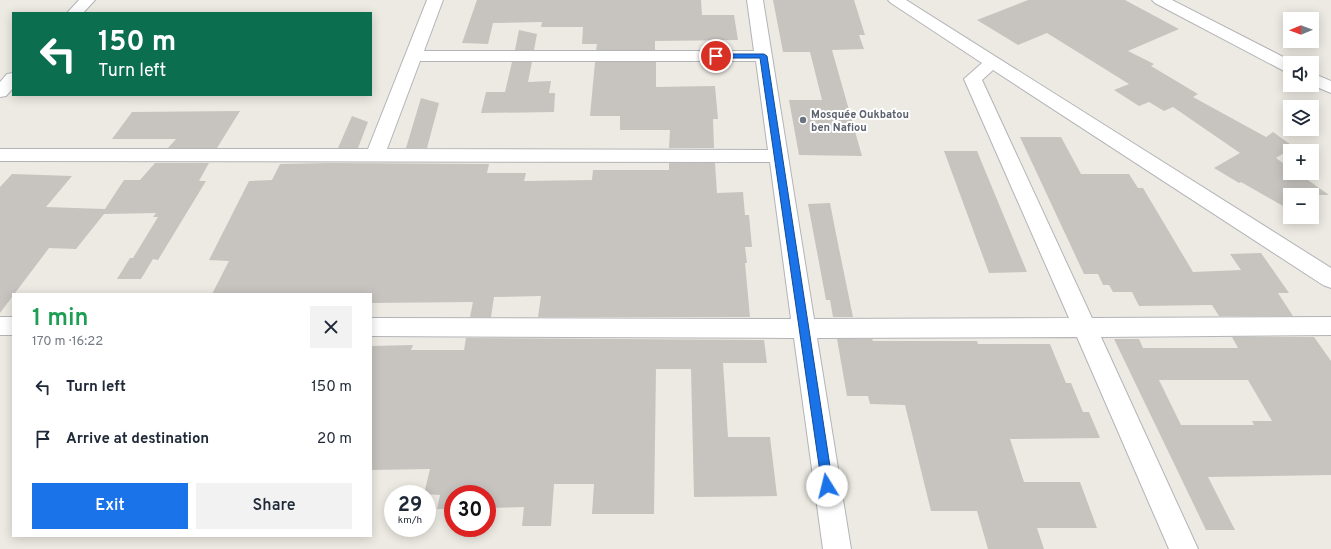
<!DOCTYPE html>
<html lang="en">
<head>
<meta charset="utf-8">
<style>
	body { margin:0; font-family:Overpass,sans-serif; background:#f2f2f3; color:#1f2937; height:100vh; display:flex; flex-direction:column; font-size:15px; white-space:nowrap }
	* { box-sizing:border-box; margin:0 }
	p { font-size:13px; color:#747a83 }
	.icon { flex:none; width:22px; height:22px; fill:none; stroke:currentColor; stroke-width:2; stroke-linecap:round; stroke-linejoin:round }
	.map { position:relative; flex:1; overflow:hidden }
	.side { position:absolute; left:12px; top:293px; width:360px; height:244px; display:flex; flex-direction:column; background:#fff; border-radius:0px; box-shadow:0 2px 10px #0003 }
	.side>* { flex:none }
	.banner { position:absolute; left:12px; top:12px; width:360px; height:84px; border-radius:0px; box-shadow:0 2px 10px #0003; background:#0b6e4f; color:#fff; overflow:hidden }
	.needle { width:26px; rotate:269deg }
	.controls { position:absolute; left:1283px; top:12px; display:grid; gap:8px }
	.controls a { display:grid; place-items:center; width:36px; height:36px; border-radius:0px; background:#fff; box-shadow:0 2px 10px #0003; font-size:20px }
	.speed { position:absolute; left:384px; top:485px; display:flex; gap:8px; font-size:20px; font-weight:700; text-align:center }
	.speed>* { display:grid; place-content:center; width:52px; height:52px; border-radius:50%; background:#fff; box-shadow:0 2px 10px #0003; line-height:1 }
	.speed small { font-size:10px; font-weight:400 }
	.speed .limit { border:6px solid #d22; background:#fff; color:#111 }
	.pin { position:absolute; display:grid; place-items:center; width:34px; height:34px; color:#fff; margin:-17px; border:2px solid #fff; border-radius:50%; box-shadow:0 1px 4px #0007 }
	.me { position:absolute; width:44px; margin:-22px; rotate:351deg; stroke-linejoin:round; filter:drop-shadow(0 0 3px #0008) }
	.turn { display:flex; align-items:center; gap:14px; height:84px; padding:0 20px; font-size:18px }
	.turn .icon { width:52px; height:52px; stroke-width:2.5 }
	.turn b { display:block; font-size:28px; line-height:34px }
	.round { display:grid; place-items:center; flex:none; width:42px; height:42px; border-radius:0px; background:#f2f2f3 }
	.summary { display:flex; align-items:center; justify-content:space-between; height:68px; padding:0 20px }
	h1 { font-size:24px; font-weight:600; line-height:30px; color:#1e9e55 }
	.action { display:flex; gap:8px; margin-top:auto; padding:8px 20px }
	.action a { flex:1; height:46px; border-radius:0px; background:#1a73e8; color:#fff; font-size:16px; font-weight:600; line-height:46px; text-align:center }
	.action a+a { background:#f2f2f3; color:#1f2937 }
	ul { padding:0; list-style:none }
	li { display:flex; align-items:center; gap:12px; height:52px; padding:0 20px }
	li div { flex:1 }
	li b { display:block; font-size:15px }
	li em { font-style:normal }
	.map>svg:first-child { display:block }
</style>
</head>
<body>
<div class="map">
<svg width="1331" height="549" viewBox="0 0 1331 549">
	<rect width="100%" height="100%" fill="#eceae2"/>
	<path fill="#c7c4c0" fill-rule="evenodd" d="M477 0H701L702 15H734L738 40 655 41V50H596L597 44H582L583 27H541L542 22 493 23 488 44 462 43Z
		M773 0H854L865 35H859L864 49 832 50 862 156 799 155 789 100H822L810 52H783Z
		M1028 0H1125L1179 29 1128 51 1154 64 1151 66 1198 94 1193 97 1266 137 1273 132 1294 147 1276 158 1290 168V173H1298L1329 195H1290V200L1283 206 1241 182 1239 183 1214 168 1240 153 1173 107 1164 111 1149 102 1139 106 1114 90 1129 84 1047 33 1018 45 977 20Z
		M519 30 537 34 534 50H515Z
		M512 62H532L528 82 551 81 549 93H555L554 112 481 113 486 92H505Z
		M595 62H656V87L715 86 718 119H713L714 148H669L670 130H620V116H590Z
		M421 98 439 103 427 148H406Z
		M240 111 217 148H168L176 139H112L132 112Z
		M352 116 368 122 358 148H338Z
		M1020 137H1061L1081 174H1129L1138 188H1143L1193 272 1241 270 1230 254 1261 253 1289 293H1278L1293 316H1219L1212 305 1139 306 1132 292H1113L1109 285H1103L1098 274H1084Z
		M944 151H977L1027 272 989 273Z
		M155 163H209L199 181H206L158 260 153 259 141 279H117L130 258H133L158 217H153L156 213 104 214 76 249 49 248 0 313V187L12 174 72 176 46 207 105 209 124 180H140Z
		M331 163 489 164 487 173H526L524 181 592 180 593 170H669V163H715L717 193 743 192 745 215H749L752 247H745L747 263H745L750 317H538L541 296 494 297 491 317H470L473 302 371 303V294H212L229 261 209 260 249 181 272 180 280 164Z
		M830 203 836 234 853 317H833L830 300H826L808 204Z
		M1232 337H1314L1331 361V475L1208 477 1235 530H1206L1114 339H1139L1143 348H1238ZM1159 380H1248L1272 421H1252L1254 425H1181Z
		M466 338 764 340 767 363H723L728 437H770L777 496 694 497 691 369H656L654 514H592L594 484H554L551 526H522L524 507 487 508V494H453V509H437L440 495 424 494 430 469 371 470V346L413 345 411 350H464Z
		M837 339H872L873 341H977L978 344H1050L1066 383H1071L1083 412H1089L1100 438 1010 439 1024 482H1080L1097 528H1037L1044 549H988L977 511H931L905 405 870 404 868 396H847Z"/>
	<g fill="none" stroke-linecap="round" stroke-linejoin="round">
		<defs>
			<path id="minor" d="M79 0H95L83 13H67Z
				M427 0H443L424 51H754L747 0H763L814 319 1069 318 964 79 982 63 891 3 888 0H906L1331 268V288L1323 285 993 70 982 80 1092 318 1331 317V335L1101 337 1198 549H1169L1077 337 817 338 851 549H823L794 338 371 336V318L791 319 770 162 0 161V149H368ZM420 61H756L768 150 387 149Z
				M1152 0H1172L1295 63H1290V72L1284 71 1155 3Z
				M13 73V88L6 96 0 97V82L7 74Z
				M1312 73 1331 81V93L1312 85Z
				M0 317H13V335H0Z"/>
		</defs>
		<use href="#minor" stroke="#b3b4b8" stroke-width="2"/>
		<use href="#minor" fill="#fff" fill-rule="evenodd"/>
	</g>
	<path fill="#1a73e8" stroke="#114b97" d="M713 54H764L767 56 833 486 831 490 827 491 823 490 822 486 760 58H716L713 57Z"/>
	<circle fill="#6b7280" stroke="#fff" stroke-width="1.5" cx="803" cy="120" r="4"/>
	<g text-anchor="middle" stroke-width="4" stroke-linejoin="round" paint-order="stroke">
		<g font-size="11" font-weight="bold" fill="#5b616d" stroke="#fff" text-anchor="start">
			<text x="811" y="118">Mosquée Oukbatou<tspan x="811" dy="13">ben Nafiou</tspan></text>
		</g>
	</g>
</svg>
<div class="controls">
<a><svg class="needle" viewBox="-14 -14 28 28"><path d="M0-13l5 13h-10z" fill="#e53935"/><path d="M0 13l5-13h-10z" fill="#747a83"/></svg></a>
<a><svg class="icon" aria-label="sound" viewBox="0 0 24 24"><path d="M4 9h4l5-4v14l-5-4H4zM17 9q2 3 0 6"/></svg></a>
<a><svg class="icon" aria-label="layers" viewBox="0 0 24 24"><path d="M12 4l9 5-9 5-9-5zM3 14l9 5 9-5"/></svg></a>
<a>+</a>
<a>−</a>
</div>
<div class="speed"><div>29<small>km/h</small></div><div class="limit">30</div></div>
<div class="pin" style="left:716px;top:56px;background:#d93025"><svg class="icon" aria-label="arrive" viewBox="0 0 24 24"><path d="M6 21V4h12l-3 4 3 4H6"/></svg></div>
<svg class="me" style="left:827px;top:486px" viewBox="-20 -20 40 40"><circle r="19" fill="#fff"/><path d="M0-13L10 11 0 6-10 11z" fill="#1a73e8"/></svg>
<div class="banner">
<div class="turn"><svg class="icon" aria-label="left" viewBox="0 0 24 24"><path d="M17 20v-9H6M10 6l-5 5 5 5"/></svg><div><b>150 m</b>Turn left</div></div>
</div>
<section class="side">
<div class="summary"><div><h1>1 min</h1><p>170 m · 16:22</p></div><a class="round"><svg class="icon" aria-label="close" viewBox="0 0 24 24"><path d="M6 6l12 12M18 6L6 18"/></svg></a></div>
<ul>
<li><svg class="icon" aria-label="left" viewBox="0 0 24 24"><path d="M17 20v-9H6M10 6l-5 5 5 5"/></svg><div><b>Turn left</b></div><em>150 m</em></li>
<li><svg class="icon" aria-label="arrive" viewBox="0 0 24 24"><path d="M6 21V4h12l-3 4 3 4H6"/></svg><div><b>Arrive at destination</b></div><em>20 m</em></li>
</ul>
<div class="action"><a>Exit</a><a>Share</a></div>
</section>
</div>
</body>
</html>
